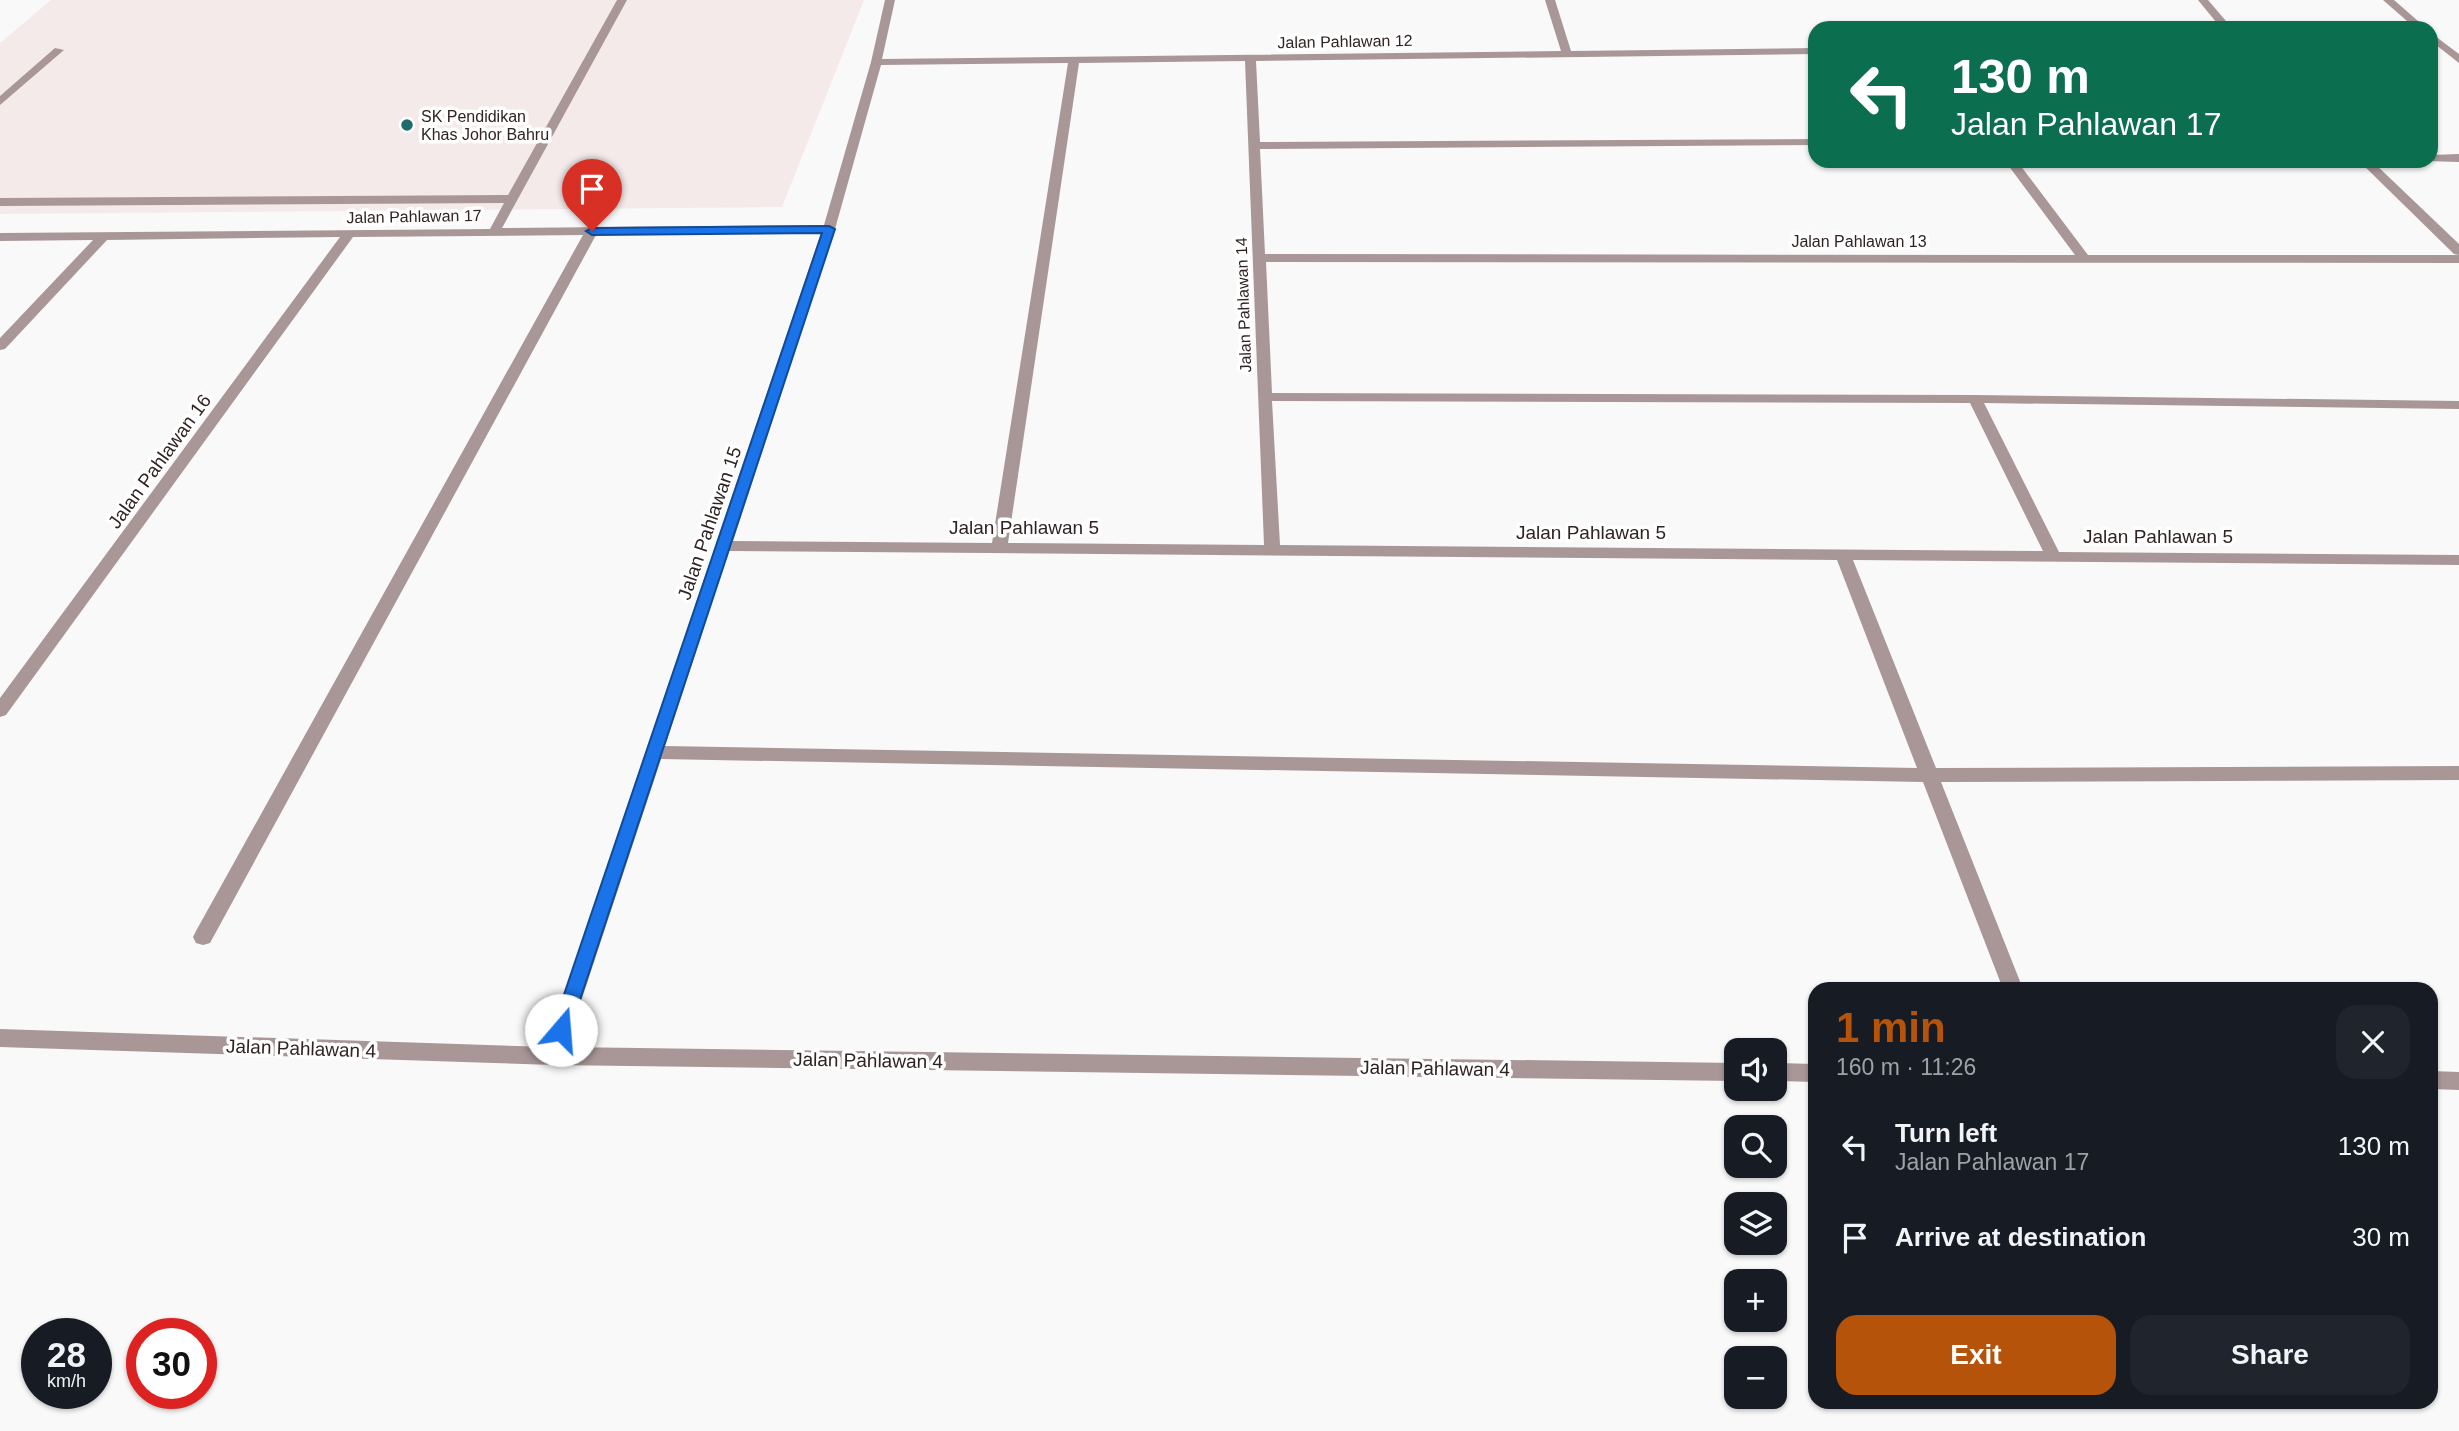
<!DOCTYPE html>
<html lang="en">
<head>
<meta charset="utf-8">
<style>
	body { margin:0; font-family:Arial,sans-serif; background:#20242c; color:#f1f3f6; height:100vh; display:flex; flex-direction:column; font-size:26px; white-space:nowrap }
	* { box-sizing:border-box; margin:0 }
	p { font-size:23px; color:#9ea1a6 }
	.icon { flex:none; width:38px; height:38px; fill:none; stroke:currentColor; stroke-width:2; stroke-linecap:round; stroke-linejoin:round }
	.map { position:relative; flex:1; overflow:hidden }
	.drawer { position:absolute; left:1808px; top:982px; width:630px; height:427px; display:flex; flex-direction:column; background:#171b24; border-radius:21px; box-shadow:0 2px 5px #0004 }
	.drawer>* { flex:none }
	.hud { position:absolute; left:1808px; top:21px; width:630px; height:147px; border-radius:21px; box-shadow:0 2px 5px #0004; background:#0b6e4f; color:#fff; overflow:hidden }
	.buttons { position:absolute; left:1724px; top:1038px; display:grid; gap:14px }
	.buttons a { display:grid; place-items:center; width:63px; height:63px; border-radius:14px; background:#171b24; box-shadow:0 2px 5px #0004; font-size:35px }
	.speed { position:absolute; left:21px; top:1318px; display:flex; gap:14px; font-size:35px; font-weight:700; text-align:center }
	.speed>* { display:grid; place-content:center; width:91px; height:91px; border-radius:50%; background:#171b24; box-shadow:0 2px 5px #0004; line-height:1 }
	.speed small { font-size:18px; font-weight:400 }
	.speed .limit { border:10px solid #d22; background:#fff; color:#111 }
	.pin { position:absolute; display:grid; place-items:center; width:60px; height:60px; color:#fff; margin:-72px -30px; border-radius:50% 50% 50% 0; rotate:-45deg; box-shadow:0 0 7px #0007 }
	.pin .icon { rotate:45deg }
	.me { position:absolute; width:77px; margin:-38px; rotate:18deg; stroke-linejoin:round; filter:drop-shadow(0 0 5px #0008) }
	.turn { display:flex; align-items:center; gap:24px; height:147px; padding:0 28px; font-size:32px }
	.turn .icon { width:91px; height:91px; stroke-width:2.5 }
	.turn b { display:block; font-size:49px; line-height:60px }
	.round { display:grid; place-items:center; flex:none; width:74px; height:74px; border-radius:21px; background:#20242c }
	.headline { display:flex; align-items:center; justify-content:space-between; height:119px; padding:0 28px }
	h1 { font-size:42px; font-weight:700; line-height:52px; color:#b45309 }
	.cta { display:flex; gap:14px; margin-top:auto; padding:14px 28px }
	.cta a { flex:1; height:80px; border-radius:21px; background:#b45309; color:#fff; font-size:28px; font-weight:700; line-height:80px; text-align:center }
	.cta a+a { background:#20242c; color:#f1f3f6 }
	ul { padding:0; list-style:none }
	li { display:flex; align-items:center; gap:21px; height:91px; padding:0 28px }
	li div { flex:1 }
	li b { display:block; font-size:26px }
	li em { font-style:normal }
	.map>svg:first-child { display:block }
</style>
</head>
<body>
<div class="map">
<svg width="2459" height="1431" viewBox="0 0 2459 1431">
	<rect width="100%" height="100%" fill="#f9f9f9"/>
	<path fill="#f5eaea" d="M51 0H864L782 207 0 214V43Z"/>
	<g fill="none" stroke-linecap="round" stroke-linejoin="round">
		<path fill="#a99797" fill-rule="evenodd" d="M617 0H627L502 228 824 225 871 62 885 0H895L882 59 1561 51 1545 0H1555L1571 51 1815 48V54L1256 61 1260 142 1815 139V145L1260 149 1265 254 2075 255 2005 161H2017L2088 255H2459V263L1266 262 1272 393 1975 395 2459 401V409L1984 403 2059 552 2459 555V565L1853 560 1936 768 2459 766V780L1941 782 2023 989H2003L1923 782 661 759 566 1047 1736 1063V1081L553 1065 0 1047V1029L546 1047 821 233 596 235 210 943 203 945 196 943 193 937 196 931 583 235 353 237 6 715 0 717V698L340 237 107 240 5 349 0 350V338L93 240 0 241V233L490 229 504 203 0 206V198L508 195ZM1245 61 1264 545 1008 543 1079 63ZM1068 63 992 543 733 541 835 229 881 65ZM1272 401 1970 403 2043 551 1280 545ZM729 551 1837 560 1917 768 665 746Z
			M2198 0H2208L2232 28H2221Z
			M2383 0H2394L2426 28H2415Z
			M2431 33 2459 54V63L2431 41Z
			M55 48 64 50 0 105V96Z
			M2459 154V162L2426 161H2431V155Z
			M2359 161H2372L2459 244V255L2454 254Z
			M1774 1063 1815 1064V1082L1774 1081Z
			M2431 1071 2459 1072V1090L2431 1089Z"/>
	</g>
	<path fill="#1a73e8" stroke="#114b97" stroke-width="2" d="M829 226 835 229 570 1030 568 1036 561 1038 554 1036 552 1030 822 233 592 235 586 231 592 228Z"/>
	<circle fill="#206c6d" stroke="#fff" stroke-width="2.5" cx="407" cy="125" r="7"/>
	<g text-anchor="middle" stroke-width="7" stroke-linejoin="round" paint-order="stroke">
		<g font-size="16" fill="#312323" stroke="#fff">
			<text transform="translate(1345 41) rotate(-1)" y="6">Jalan Pahlawan 12</text>
			<text transform="translate(414 216) rotate(-1)" y="6">Jalan Pahlawan 17</text>
			<text x="1859" y="247">Jalan Pahlawan 13</text>
			<text transform="translate(1243 305) rotate(-92)" y="6">Jalan Pahlawan 14</text>
		</g>
		<g font-size="16" fill="#312323" stroke="#fff" text-anchor="start">
			<text x="421" y="122">SK Pendidikan<tspan x="421" dy="18">Khas Johor Bahru</tspan></text>
		</g>
		<g font-size="19" fill="#312323" stroke="#fff">
			<text transform="translate(159 461) rotate(-54)" y="7">Jalan Pahlawan 16</text>
			<text transform="translate(709 523) rotate(-71)" y="7">Jalan Pahlawan 15</text>
			<text x="1024" y="534">Jalan Pahlawan 5</text>
			<text x="1591" y="539">Jalan Pahlawan 5</text>
			<text x="2158" y="543">Jalan Pahlawan 5</text>
			<text transform="translate(301 1048) rotate(2)" y="7">Jalan Pahlawan 4</text>
			<text transform="translate(868 1060) rotate(1)" y="7">Jalan Pahlawan 4</text>
			<text transform="translate(1435 1068) rotate(1)" y="7">Jalan Pahlawan 4</text>
		</g>
	</g>
</svg>
<div class="buttons">
<a><svg class="icon" aria-label="sound" viewBox="0 0 24 24"><path d="M4 9h4l5-4v14l-5-4H4zM17 9q2 3 0 6"/></svg></a>
<a><svg class="icon" aria-label="search" viewBox="0 0 24 24"><circle cx="10" cy="10" r="6"/><path d="M15 15l6 6"/></svg></a>
<a><svg class="icon" aria-label="layers" viewBox="0 0 24 24"><path d="M12 4l9 5-9 5-9-5zM3 14l9 5 9-5"/></svg></a>
<a>+</a>
<a>−</a>
</div>
<div class="speed"><div>28<small>km/h</small></div><div class="limit">30</div></div>
<div class="pin" style="left:592px;top:231px;background:#d93025"><svg class="icon" aria-label="arrive" viewBox="0 0 24 24"><path d="M6 21V4h12l-3 4 3 4H6"/></svg></div>
<svg class="me" style="left:561px;top:1030px" viewBox="-20 -20 40 40"><circle r="19" fill="#fff"/><path d="M0-13L10 11 0 6-10 11z" fill="#1a73e8"/></svg>
<div class="hud">
<div class="turn"><svg class="icon" aria-label="left" viewBox="0 0 24 24"><path d="M17 20v-9H6M10 6l-5 5 5 5"/></svg><div><b>130 m</b>Jalan Pahlawan 17</div></div>
</div>
<section class="drawer">
<div class="headline"><div><h1>1 min</h1><p>160 m · 11:26</p></div><a class="round"><svg class="icon" aria-label="close" viewBox="0 0 24 24"><path d="M6 6l12 12M18 6L6 18"/></svg></a></div>
<ul>
<li><svg class="icon" aria-label="left" viewBox="0 0 24 24"><path d="M17 20v-9H6M10 6l-5 5 5 5"/></svg><div><b>Turn left</b><p>Jalan Pahlawan 17</p></div><em>130 m</em></li>
<li><svg class="icon" aria-label="arrive" viewBox="0 0 24 24"><path d="M6 21V4h12l-3 4 3 4H6"/></svg><div><b>Arrive at destination</b></div><em>30 m</em></li>
</ul>
<div class="cta"><a>Exit</a><a>Share</a></div>
</section>
</div>
</body>
</html>
